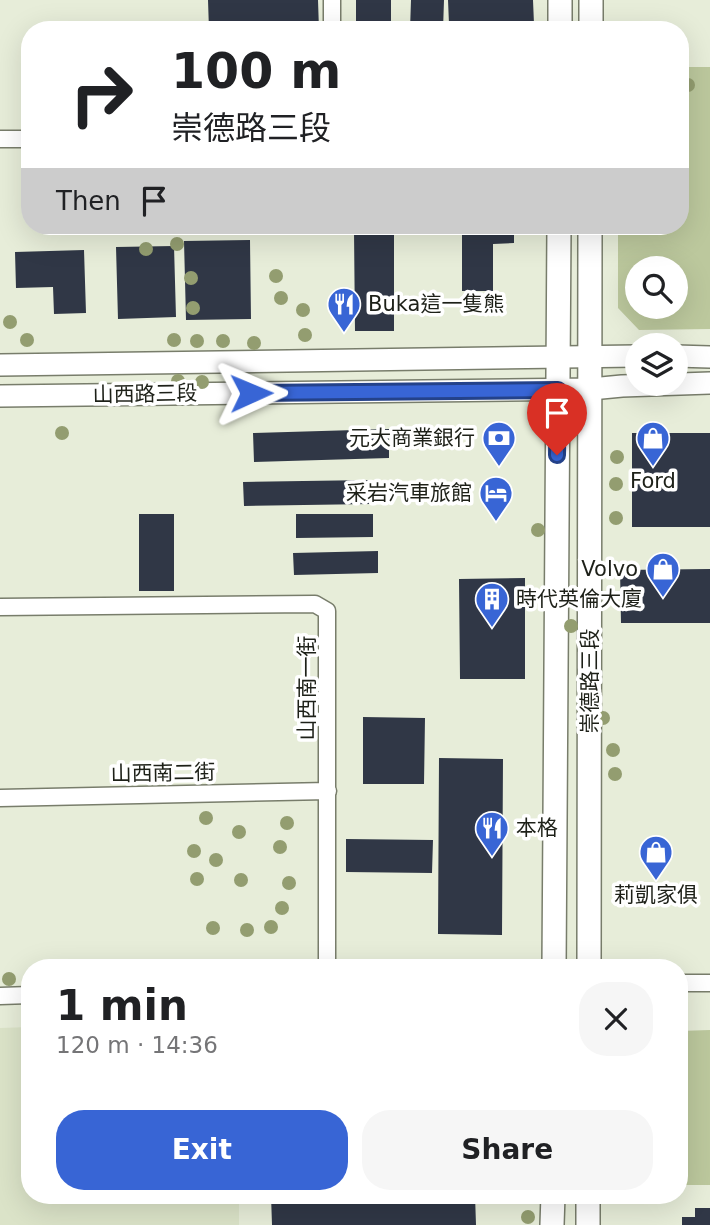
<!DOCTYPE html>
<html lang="en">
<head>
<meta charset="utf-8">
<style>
	body { margin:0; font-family:"DejaVu Sans","Noto Sans TC",sans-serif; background:#f6f6f6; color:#202124; height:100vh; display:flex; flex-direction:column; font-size:26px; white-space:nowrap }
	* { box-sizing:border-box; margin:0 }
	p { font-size:23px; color:#757577 }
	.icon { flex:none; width:38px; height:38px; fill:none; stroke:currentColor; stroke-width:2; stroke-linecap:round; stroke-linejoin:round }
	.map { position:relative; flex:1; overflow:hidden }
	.details { position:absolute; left:21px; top:959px; width:667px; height:245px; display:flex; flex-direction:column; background:#fff; border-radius:28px; box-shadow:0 7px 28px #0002 }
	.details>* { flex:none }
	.top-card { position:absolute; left:21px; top:21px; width:668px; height:214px; border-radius:28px; box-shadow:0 7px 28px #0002; background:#fff; color:#202124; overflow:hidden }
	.controls { position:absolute; left:625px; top:256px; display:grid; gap:14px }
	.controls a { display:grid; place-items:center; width:63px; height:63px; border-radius:50%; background:#fff; box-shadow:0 7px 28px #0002; font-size:35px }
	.pin { position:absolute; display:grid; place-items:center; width:60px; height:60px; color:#fff; margin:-72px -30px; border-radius:50% 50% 50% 0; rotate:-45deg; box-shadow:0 0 7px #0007 }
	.pin .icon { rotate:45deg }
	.me { position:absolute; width:77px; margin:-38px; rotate:89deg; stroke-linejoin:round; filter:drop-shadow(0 0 5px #0008) }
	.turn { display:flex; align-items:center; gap:24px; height:147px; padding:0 35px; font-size:32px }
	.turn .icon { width:91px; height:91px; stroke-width:2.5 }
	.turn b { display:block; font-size:49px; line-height:60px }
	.then { display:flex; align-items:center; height:66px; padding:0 35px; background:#0003; gap:14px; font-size:26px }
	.round { display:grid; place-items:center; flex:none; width:74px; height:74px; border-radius:28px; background:#f6f6f6 }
	.head { display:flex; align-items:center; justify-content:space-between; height:119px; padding:0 35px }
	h1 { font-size:42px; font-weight:800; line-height:52px }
	.primary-button { display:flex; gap:14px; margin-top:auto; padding:14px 35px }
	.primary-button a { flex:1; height:80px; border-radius:28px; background:#3865d5; color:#fff; font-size:28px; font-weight:800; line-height:80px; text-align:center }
	.primary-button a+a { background:#f6f6f6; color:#202124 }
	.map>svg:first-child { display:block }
</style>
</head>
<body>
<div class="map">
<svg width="710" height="1225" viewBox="0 0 710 1225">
	<rect width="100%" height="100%" fill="#e7edd9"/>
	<path fill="#dbe3c8" d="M30 1027V1195H239V1225H0V1028Z"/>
	<path fill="#bcc89d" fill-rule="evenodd" d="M681 67H710V329L639 330 618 308V226H681ZM637 268H676V306H637Z
		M710 1030V1185H679V1031Z"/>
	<path fill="#303746" d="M208 0H318L319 30H209Z
		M356 0H391V30H356Z
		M411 0H444L443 30H410Z
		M448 0H533L534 24H449Z
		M462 226H514V243L493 244V291H462Z
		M394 230V331H355L354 231Z
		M250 240 251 319 186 320 184 241Z
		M174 246 176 317 118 319 116 247Z
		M84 250 86 313 54 314 53 287 16 288 15 252Z
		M389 429V458L254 462 253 433Z
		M632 433H710V527H632Z
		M370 480 371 504 244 506 243 482Z
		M139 514H174V591H139Z
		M296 514H373V537L296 538Z
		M378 551V573L294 575 293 553Z
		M710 569V623H621L620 570Z
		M525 578V679H460L459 579Z
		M363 717 425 718 424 784H363Z
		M439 758 503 759 502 935 438 934Z
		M346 839 433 840 432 873 346 872Z
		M271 1195H475L476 1225H272Z
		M695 1208H710V1225H682V1217H695Z"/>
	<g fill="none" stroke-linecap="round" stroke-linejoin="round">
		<defs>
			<path id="minor" d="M332 30V0
				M0 139H30
				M0 607 315 604 327 611V968
				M0 798 328 791
				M679 983H710
				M0 996 30 995"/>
			<path id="tertiary" d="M676 356 710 357
				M0 365 637 356
				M0 396 591 389 622 386 710 383"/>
			<path id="secondary" d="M560 30V0
				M591 30V0
				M554 968 559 226
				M589 968 590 226
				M552 1225 553 1195
				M588 1225V1195"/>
		</defs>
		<use href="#minor" stroke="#787d6b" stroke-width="19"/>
		<use href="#tertiary" stroke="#787d6b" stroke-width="24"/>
		<use href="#secondary" stroke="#787d6b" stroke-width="26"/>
		<use href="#minor" stroke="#fff" stroke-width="16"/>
		<use href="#tertiary" stroke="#fff" stroke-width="21"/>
		<use href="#secondary" stroke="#fff" stroke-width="23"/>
	</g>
	<g fill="#939d70">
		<circle cx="688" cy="85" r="7"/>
		<circle cx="177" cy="244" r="7"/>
		<circle cx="146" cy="249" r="7"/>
		<circle cx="276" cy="276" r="7"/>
		<circle cx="191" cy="278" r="7"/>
		<circle cx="281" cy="298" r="7"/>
		<circle cx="193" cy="308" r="7"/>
		<circle cx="303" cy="310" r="7"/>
		<circle cx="10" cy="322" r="7"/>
		<circle cx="305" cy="335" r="7"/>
		<circle cx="27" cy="340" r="7"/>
		<circle cx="174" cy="340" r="7"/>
		<circle cx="197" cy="341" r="7"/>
		<circle cx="223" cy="341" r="7"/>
		<circle cx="254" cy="343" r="7"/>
		<circle cx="178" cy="381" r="7"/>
		<circle cx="202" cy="382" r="7"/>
		<circle cx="62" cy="433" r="7"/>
		<circle cx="617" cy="457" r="7"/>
		<circle cx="616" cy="484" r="7"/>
		<circle cx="616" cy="518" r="7"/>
		<circle cx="538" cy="530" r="7"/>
		<circle cx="571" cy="626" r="7"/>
		<circle cx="603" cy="718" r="7"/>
		<circle cx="613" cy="750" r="7"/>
		<circle cx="615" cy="774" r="7"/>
		<circle cx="206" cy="818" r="7"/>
		<circle cx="287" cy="823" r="7"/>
		<circle cx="239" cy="832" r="7"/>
		<circle cx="280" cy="847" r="7"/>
		<circle cx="194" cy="851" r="7"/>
		<circle cx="216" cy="860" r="7"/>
		<circle cx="197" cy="879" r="7"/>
		<circle cx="241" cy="880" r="7"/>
		<circle cx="289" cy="883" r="7"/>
		<circle cx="282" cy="908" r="7"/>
		<circle cx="271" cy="927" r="7"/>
		<circle cx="213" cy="928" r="7"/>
		<circle cx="247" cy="930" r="7"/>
		<circle cx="9" cy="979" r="7"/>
		<circle cx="528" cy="1217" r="7"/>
	</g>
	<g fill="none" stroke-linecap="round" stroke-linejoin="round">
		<defs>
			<path id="route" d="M251 393 558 390 557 455"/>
		</defs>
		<use href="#route" stroke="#24428a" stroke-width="18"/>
		<use href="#route" stroke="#3865d5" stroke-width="12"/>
	</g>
	<defs>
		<symbol id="restaurant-pin" viewBox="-11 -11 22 30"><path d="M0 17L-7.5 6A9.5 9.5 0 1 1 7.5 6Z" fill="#3865d5" stroke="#fff"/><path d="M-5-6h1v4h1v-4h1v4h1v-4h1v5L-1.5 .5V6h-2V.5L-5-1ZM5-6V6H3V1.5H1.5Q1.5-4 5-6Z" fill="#fff"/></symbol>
		<symbol id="bank-pin" viewBox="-11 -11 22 30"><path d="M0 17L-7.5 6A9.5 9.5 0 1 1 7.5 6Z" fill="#3865d5" stroke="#fff"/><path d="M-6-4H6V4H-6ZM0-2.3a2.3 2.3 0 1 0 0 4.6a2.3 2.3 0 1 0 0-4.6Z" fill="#fff"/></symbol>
		<symbol id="shop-pin" viewBox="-11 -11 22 30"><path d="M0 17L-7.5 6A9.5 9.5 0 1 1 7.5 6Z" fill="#3865d5" stroke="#fff"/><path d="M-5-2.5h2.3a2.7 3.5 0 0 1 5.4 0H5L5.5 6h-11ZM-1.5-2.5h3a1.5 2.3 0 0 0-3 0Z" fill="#fff"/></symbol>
		<symbol id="hotel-pin" viewBox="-11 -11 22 30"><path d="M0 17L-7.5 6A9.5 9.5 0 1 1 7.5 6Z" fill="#3865d5" stroke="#fff"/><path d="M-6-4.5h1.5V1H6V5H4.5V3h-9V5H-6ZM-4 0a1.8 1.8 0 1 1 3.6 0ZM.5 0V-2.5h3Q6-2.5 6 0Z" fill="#fff"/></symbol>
		<symbol id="building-pin" viewBox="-11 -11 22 30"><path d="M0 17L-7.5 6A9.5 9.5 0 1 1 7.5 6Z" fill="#3865d5" stroke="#fff"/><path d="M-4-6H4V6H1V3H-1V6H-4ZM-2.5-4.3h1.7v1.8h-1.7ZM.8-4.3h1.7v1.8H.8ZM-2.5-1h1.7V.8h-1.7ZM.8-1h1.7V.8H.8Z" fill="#fff"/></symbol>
	</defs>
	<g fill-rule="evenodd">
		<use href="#restaurant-pin" x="325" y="285" width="38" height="52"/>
		<use href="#bank-pin" x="480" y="419" width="38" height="52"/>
		<use href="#shop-pin" x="634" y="419" width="38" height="52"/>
		<use href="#hotel-pin" x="477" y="474" width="38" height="52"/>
		<use href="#shop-pin" x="644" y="550" width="38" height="52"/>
		<use href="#building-pin" x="473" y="580" width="38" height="52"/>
		<use href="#restaurant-pin" x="473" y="809" width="38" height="52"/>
		<use href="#shop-pin" x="637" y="833" width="38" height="52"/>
	</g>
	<g text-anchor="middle" stroke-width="7" stroke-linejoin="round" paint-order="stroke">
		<g font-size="21" fill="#1d2018" stroke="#fff" text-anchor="start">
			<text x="368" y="311">Buka這一隻熊</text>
			<text x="475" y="445" text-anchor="end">元大商業銀行</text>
			<text x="653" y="488" text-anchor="middle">Ford</text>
			<text x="472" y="500" text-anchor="end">采岩汽車旅館</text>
			<text x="638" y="576" text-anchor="end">Volvo</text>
			<text x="516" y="606">時代英倫大廈</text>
			<text x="516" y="835">本格</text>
			<text x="656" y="902" text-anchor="middle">莉凱家俱</text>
		</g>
		<g font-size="21" fill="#1d2018" stroke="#fff">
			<text transform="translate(145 394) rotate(-1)" y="7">山西路三段</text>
			<text transform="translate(590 681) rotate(-90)" y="7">崇德路三段</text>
			<text transform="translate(307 688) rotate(-90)" y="7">山西南一街</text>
			<text transform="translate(163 773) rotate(-1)" y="7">山西南二街</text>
		</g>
	</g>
</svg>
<div class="controls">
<a><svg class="icon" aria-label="search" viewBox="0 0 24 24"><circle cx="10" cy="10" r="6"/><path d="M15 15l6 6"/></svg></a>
<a><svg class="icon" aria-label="layers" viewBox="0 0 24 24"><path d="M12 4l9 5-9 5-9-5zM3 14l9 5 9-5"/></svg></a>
</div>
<div class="pin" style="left:557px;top:455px;background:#d93025"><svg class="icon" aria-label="arrive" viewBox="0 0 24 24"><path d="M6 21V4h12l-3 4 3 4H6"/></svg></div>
<svg class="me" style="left:251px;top:393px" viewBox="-20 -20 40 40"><path d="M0-17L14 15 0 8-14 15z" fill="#3865d5" stroke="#fff" stroke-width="4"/></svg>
<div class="top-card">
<div class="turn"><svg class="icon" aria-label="right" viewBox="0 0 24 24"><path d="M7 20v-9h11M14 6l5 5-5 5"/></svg><div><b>100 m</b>崇德路三段</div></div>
<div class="then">Then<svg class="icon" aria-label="arrive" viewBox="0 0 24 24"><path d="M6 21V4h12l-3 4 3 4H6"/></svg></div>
</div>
<section class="details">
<div class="head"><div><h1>1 min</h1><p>120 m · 14:36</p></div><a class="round"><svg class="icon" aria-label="close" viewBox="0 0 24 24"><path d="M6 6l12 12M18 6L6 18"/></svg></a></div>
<div class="primary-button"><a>Exit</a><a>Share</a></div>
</section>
</div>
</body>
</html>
